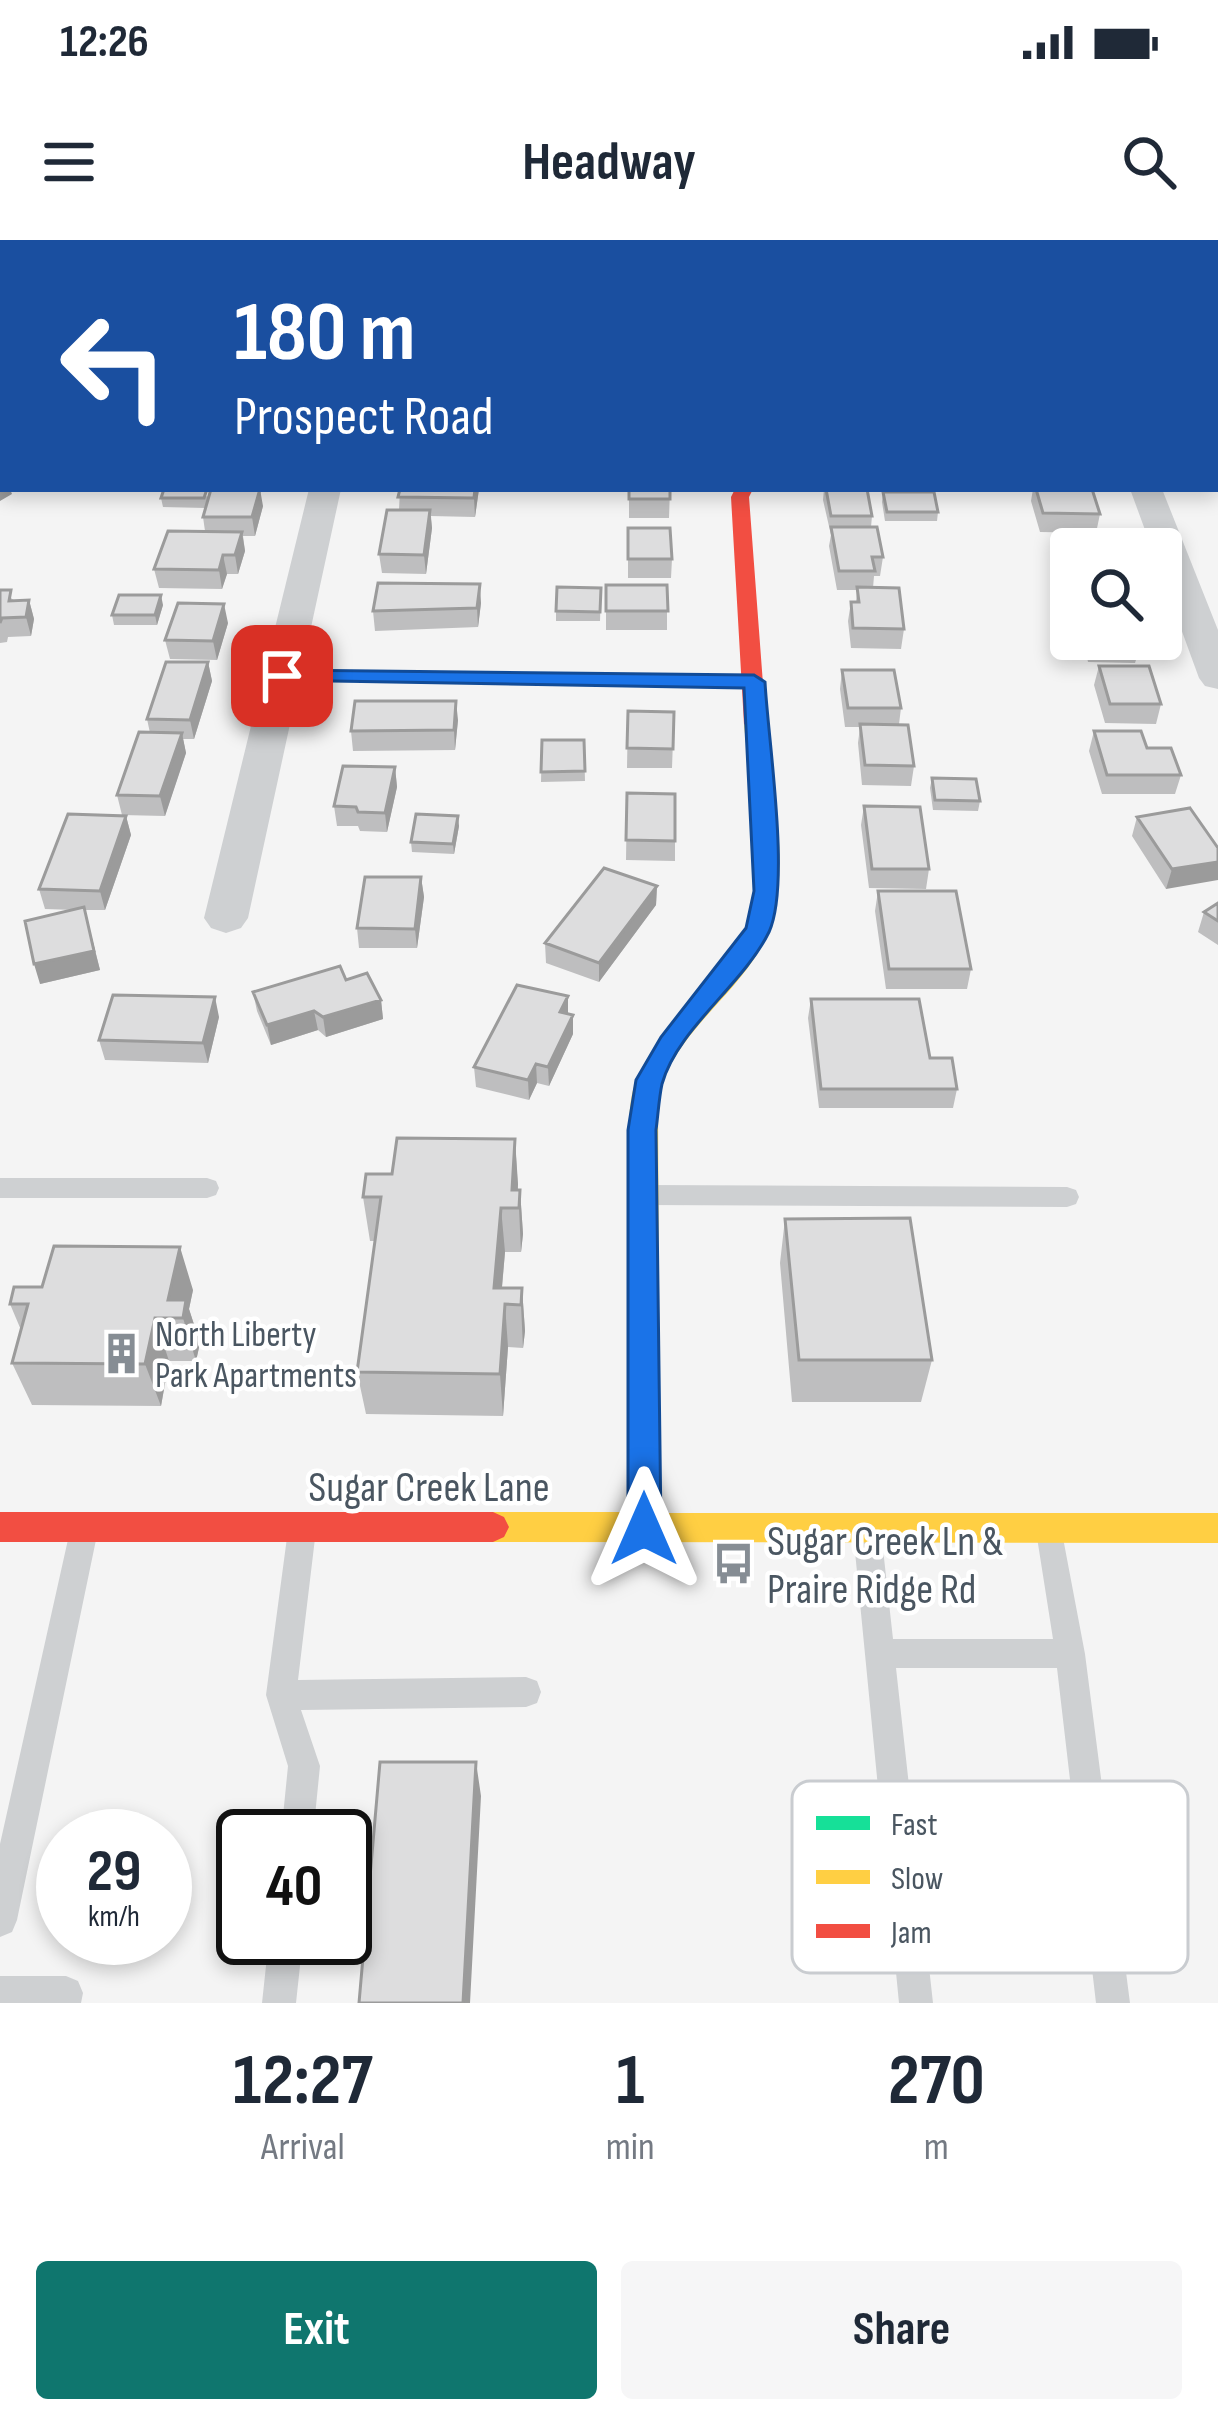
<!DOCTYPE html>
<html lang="en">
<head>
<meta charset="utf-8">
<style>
	body { margin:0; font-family:"Sofia Sans Condensed",sans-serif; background:#f6f6f7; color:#1f2937; height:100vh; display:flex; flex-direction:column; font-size:45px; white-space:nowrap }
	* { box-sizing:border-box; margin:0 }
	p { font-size:39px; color:#747a83 }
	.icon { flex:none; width:66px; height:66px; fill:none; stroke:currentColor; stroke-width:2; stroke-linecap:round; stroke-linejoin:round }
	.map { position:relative; height:1763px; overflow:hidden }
	.sheet { display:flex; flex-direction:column; background:#fff; flex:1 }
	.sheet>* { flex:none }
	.banner { position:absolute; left:0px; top:0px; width:1218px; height:252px; box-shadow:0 6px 18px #0003; background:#1a4fa0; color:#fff; overflow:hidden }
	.buttons { position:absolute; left:1050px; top:288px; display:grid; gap:24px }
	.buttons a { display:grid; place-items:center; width:132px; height:132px; border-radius:12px; background:#fff; box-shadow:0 6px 18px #0003; font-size:60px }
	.speed { position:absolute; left:36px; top:1569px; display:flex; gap:24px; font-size:60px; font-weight:700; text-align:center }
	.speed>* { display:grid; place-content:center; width:156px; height:156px; border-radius:50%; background:#fff; box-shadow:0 6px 18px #0003; line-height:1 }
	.speed small { font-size:30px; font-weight:400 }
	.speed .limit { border:6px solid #111; border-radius:18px; background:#fff; color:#111 }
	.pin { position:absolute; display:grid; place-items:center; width:102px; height:102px; color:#fff; margin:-51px; border-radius:24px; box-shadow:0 6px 18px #0006 }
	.me { position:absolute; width:132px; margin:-66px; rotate:0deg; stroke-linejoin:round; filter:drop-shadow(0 0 9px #0008) }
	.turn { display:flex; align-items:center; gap:42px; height:252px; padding:0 36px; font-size:54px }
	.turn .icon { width:156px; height:156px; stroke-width:2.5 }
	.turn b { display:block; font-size:84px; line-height:102px }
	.eta { display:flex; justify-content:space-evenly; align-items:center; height:204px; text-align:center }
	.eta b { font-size:72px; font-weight:700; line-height:84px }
	.primary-button { display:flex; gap:24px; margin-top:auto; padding:24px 36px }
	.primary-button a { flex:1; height:138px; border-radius:12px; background:#0f766e; color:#fff; font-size:48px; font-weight:700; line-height:138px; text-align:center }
	.primary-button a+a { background:#f6f6f7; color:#1f2937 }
	.status { display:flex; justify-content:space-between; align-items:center; height:84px; padding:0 60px; background:#fff; direction:ltr }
	.status svg { height:33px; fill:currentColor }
	header { display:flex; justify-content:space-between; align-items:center; height:156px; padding:0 36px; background:#fff; font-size:54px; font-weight:700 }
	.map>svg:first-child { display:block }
</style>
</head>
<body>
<div class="status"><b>12:26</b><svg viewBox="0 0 49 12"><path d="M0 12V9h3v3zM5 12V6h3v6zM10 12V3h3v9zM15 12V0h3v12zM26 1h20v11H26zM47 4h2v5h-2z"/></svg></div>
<header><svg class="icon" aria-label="menu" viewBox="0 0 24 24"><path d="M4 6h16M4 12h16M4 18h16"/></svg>Headway<svg class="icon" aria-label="search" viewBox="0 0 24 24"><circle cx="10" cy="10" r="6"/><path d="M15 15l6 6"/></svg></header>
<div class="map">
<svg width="1218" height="1763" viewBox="0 0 1218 1763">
	<rect width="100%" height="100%" fill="#f4f4f4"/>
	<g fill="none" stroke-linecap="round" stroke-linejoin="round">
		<path stroke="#bcc7c4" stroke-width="4.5" stroke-dasharray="6 4.5" stroke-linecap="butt" d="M847 0 866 3"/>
		<path fill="#ced0d2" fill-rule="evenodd" d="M0 938H207L216 941 219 948 216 955 207 958H0Z
			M645 945 1067 947 1076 950 1079 957 1076 964 1067 967 645 965 636 962 633 955 636 948Z
			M302 1277 312 1281 316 1290 298 1440 526 1437 537 1441 541 1452 537 1463 526 1467 301 1470 320 1526 313 1596H281L288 1526 266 1455 288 1290 292 1281Z
			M867 1278 877 1282 881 1291 893 1399H1053L1036 1291 1040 1282 1050 1278 1060 1282 1085 1414 1130 1763H1096L1057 1428H896L933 1763H899L853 1291 857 1282Z
			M83 1282 93 1286 97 1295 17 1680 12 1692 0 1697V1604L69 1295 73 1286Z
			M269 1698H303L296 1763H262Z
			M0 1736H66L78 1741 83 1753 81 1763H0Z"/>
		<path fill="#ced0d2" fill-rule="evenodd" d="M436 0H464L467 3H438Z
			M3 85V108L0 109V86Z
			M1215 212H1218V232H1215Z
			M309 249H341L248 678 241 688 226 693 211 688 204 678Z
			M1130 249H1162L1218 390V449L1205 446 1199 438 1161 334V309H1152Z"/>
		<path fill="#16e098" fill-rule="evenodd" d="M282 430 754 436 765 442 754 448 275 440V432Z"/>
		<path fill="#ffcf43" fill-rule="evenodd" d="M755 477 766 484C773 556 796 644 759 711 729 762 667 801 658 862L660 1273H1218V1303L493 1302 482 1297 477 1287 482 1277 493 1272H628V890C630 872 630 852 638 836 664 779 725 745 746 686 768 624 750 548 744 484Z"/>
		<path fill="#f24e42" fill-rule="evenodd" d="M735 249H753L749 257 766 484 755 491 744 484 731 257Z
			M0 1272H493L504 1277 509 1287 504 1297 493 1302H0Z"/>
	</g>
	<path fill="#bebebf" d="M1215 148 1218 155 1217 183H1215Z
		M164 249 263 266 255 296H243L245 311 238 334H227L222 349 159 348 154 329 205 291 203 277 206 268 163 267 161 258Z
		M400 249H479L475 277 431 276 432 288 426 334 382 333 379 314 399 270Z
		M629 249H670L669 278H629Z
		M824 249H867L872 276 871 287 883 317 880 336H874L873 348 904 389 901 409 851 408 848 381 851 362H856L857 350H837L829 306 831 295 823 260Z
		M1033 249H1092L1100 274 1096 293 1040 292 1031 261Z
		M883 252 938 272 937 281H885L882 262Z
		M628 288 672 319 671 338H628Z
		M1058 297 1071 309V358H1066L1054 315Z
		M606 345H667V390H606Z
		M601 348 600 381H556V371Z
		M0 350 15 361 29 360 34 379 31 396 8 397 7 402 0 403Z
		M481 363 478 387 375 391 373 371Z
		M163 365 157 385H114L112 375Z
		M228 383 217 420 170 419 165 400Z
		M1083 399H1139L1141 404 1135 423 1088 422Z
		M208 422 212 441 194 499H183L186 513 165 576 122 575 117 555 150 493 147 479Z
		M1099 426 1161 464 1156 484 1105 483 1094 445Z
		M842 430 901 468 899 484 914 526 911 546 862 545 858 503 860 487H845L840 449Z
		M628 471 674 472 672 528H627Z
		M458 480 455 510 353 511 351 491Z
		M1094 491 1147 508 1181 535 1175 554H1102L1089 511Z
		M542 500H584L585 541 541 542Z
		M395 527 397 547 387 592 360 591 358 586H337L334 566Z
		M932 538 980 561 978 571 933 570 930 548Z
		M627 553 675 601V621L626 620Z
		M864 566 929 629 926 649 869 648 861 585Z
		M126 576 131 595 105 670H85L100 730 40 744 75 670 45 669 39 649Z
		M1137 577 1218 608 1166 649 1132 596Z
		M459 586 454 614 412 612 411 602Z
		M421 637 424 657 417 708H359L357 688Z
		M657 646 656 665 599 742 546 723 545 703Z
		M878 651 971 729 967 749H886L875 671Z
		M1218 663V705L1198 692 1204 672Z
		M346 740 381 760 383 779 326 797 318 790 271 805 257 771 253 752Z
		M811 759 930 818 957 849 953 868H819L808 778Z
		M568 774 573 794 549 846 537 843 529 860 476 847 474 827Z
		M219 777 208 823 105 820 99 800Z
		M515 899 518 950H520L523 994 521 1012H505L502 1048H522L525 1091 523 1108 508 1107 503 1176 366 1174 357 1132 375 1001H370L363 957 392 934Z
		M785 979 932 1120 921 1162H792L780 1023Z
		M193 1050 189 1069 200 1103 196 1121H169L161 1166 32 1165 12 1123 21 1090 10 1064Z"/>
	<path fill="#9b9b9b" d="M307 0H361V3H307Z
		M690 0H718L707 3H690Z
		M3 237V249H10L12 254 0 261V239Z
		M260 249 263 266 255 296 252 277Z
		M475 249H479L475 277 474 258Z
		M430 270 432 288 426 334 424 315Z
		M242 292 245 311 238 334 235 315Z
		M223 315 227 334 222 349 219 330Z
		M480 344 481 363 478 387 477 368Z
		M161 355 163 365 157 385 155 375Z
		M29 360 34 379 31 396 26 377Z
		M224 364 228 383 217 420 213 401Z
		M208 422 212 441 194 499 190 480Z
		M456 461 458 480 455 510 454 490Z
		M182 493 186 513 165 576 160 556Z
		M395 527 397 547 387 592 385 573Z
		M126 576 131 595 105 670 100 651Z
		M458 576 459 586 454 614 453 604Z
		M1218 622V640L1166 649 1172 629Z
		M421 637 424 657 417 708 415 689Z
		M657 646 656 665 599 742V723Z
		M84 667 100 730 40 744 34 724Z
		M568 756V776L560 772Z
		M215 757 219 777 208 823 203 803Z
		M381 760 383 779 326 797 323 777Z
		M314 771 318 790 271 805 267 785Z
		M573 775V794L549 846 548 827Z
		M536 824 537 843 529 860 528 840Z
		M515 899 518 944 517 968 512 950Z
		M520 950 523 994 521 1012 519 968Z
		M501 968 505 1012 498 1091 494 1048Z
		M180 1007 193 1050 189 1069 200 1103 196 1121 183 1078 168 1060Z
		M522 1048 525 1091 523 1108 521 1065Z
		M505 1064 508 1107 503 1176 500 1134Z
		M155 1078 169 1121 161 1166 145 1124Z
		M476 1522 481 1556 470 1763H463Z"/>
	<path fill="#ddddde" stroke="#9b9b9b" stroke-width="3" d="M107 0 161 1 160 3H106Z
		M364 0H400L404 3H353Z
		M849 0H913L920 2 854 3 847 1Z
		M3 186V217L0 216V188Z
		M164 249H207L204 258H161Z
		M211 249H260L252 277H203Z
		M400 249H475L474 258 398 257Z
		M629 249H670V259H629Z
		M826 249H867L872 276H831Z
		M1036 249H1092L1100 274 1043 273Z
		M883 252H934L938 272H887Z
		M387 270H430L424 315 379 314Z
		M831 287H877L883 317H872L875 331H839Z
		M628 288H670L672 319H628Z
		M168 291 242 292 235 315H223L219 330 154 329Z
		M1058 297H1108L1112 309H1071L1070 339Z
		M378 343 480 344 477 368 373 371Z
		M606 345H667L668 371H606Z
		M557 347 601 348 600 372 556 371Z
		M857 347 899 348 904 389 853 388 851 362H859Z
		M0 350H11L9 361 29 360 26 377 2 378 0 383Z
		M119 355H161L155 375H112Z
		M178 363 224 364 213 401 165 400Z
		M1092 399H1139L1141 404 1093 403Z
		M166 422H208L190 480 147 479Z
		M1099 426H1149L1161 464H1110Z
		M842 430H894L901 468H848Z
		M355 461H456L454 490 351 491Z
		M628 471 674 472 673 509 627 508Z
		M860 484 908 485 914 526 865 525Z
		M1094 491H1141L1147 508H1171L1181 535H1107Z
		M139 492 182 493 160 556 117 555Z
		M542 500H584L585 531 541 532Z
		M343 526 395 527 385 573 358 572 356 567 334 566Z
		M932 538 976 539 980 561 935 560Z
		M627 553 675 554V601L626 600Z
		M864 566 920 567 929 629H872Z
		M1190 568 1218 608V622L1172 629 1137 577Z
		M68 574 126 576 100 651 39 649Z
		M416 574 458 576 453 604 411 602Z
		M604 628 657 646 599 723 545 703Z
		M365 637H421L415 689 357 688Z
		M878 651H956L971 729H889Z
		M1218 663V681L1204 672Z
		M84 667 94 711 34 724 25 681Z
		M340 726 346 740 367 733 381 760 323 777 314 771 267 785 253 752Z
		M517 745 568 756 560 772 573 775 548 827 536 824 528 840 474 827Z
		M113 755 215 757 203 803 99 800Z
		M811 759H919L930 818H952L957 849H821Z
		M397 898 515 899 512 950H520L519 968H501L494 1048H522L521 1065 505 1064 500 1134 357 1132 381 957H363L366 934H392Z
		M910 978 932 1120H799L785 979Z
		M54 1006 180 1007 168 1060H186L183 1078H155L145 1124 12 1123 28 1064H10L14 1047H42Z
		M380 1522H476L463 1763H359Z"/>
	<path fill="#1a73e8" stroke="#114b97" stroke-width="3" d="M282 430 754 435 765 442C768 500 791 644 769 692 743 745 677 789 662 844 659 858 658 875 656 890L661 1289 656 1300 644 1304 632 1300 628 1289V890L636 840 661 797 746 688 754 651 744 448 274 440V431Z"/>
	<defs>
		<symbol id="building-bare" viewBox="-9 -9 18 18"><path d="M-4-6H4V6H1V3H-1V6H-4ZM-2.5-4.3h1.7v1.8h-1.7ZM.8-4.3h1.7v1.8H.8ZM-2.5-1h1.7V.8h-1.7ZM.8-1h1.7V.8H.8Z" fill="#868d94" stroke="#fff" stroke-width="2.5" paint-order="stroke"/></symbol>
		<symbol id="bus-bare" viewBox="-9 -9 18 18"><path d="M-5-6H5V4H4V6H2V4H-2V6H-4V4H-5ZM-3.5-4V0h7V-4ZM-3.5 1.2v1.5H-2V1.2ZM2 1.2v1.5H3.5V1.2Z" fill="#868d94" stroke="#fff" stroke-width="2.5" paint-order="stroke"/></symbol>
	</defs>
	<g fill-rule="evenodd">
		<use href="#building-bare" x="92" y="1084" width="59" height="59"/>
		<use href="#bus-bare" x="704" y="1294" width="59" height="59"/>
	</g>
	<g text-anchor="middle" stroke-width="9" stroke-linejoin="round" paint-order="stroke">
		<g font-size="36" fill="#4a5661" stroke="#fff" text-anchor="start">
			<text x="155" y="1106">North Liberty<tspan x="155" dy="41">Park Apartments</tspan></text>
		</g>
		<g font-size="42" fill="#4a5661" stroke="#fff">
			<text x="429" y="1261">Sugar Creek Lane</text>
		</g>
		<g font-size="42" fill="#4a5661" stroke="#fff" text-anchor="start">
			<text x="767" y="1315">Sugar Creek Ln &amp;<tspan x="767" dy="48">Praire Ridge Rd</tspan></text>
		</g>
	</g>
	<rect x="792" y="1541" width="396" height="192" rx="18" fill="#fff" stroke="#c9ccd0" stroke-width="3"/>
	<rect x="816" y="1576" width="54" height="14" fill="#16e098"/>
	<rect x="816" y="1630" width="54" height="14" fill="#ffcf43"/>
	<rect x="816" y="1684" width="54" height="14" fill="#f24e42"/>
	<g font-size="33" fill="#4a5661">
		<text x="891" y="1595">Fast</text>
		<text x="891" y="1649">Slow</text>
		<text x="891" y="1703">Jam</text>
	</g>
</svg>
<div class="buttons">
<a><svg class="icon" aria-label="search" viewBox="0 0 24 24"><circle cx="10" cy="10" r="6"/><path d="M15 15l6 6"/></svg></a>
</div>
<div class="speed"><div>29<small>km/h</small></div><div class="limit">40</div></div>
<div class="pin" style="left:282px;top:436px;background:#d93025"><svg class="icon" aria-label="arrive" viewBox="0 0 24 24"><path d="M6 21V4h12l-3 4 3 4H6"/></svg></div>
<svg class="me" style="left:644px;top:1289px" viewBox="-20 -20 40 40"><path d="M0-17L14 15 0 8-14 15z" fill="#1a73e8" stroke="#fff" stroke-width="4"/></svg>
<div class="banner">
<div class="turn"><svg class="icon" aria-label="left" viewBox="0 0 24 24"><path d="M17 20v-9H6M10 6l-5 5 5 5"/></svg><div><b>180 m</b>Prospect Road</div></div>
</div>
</div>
<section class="sheet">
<div class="eta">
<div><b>12:27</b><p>Arrival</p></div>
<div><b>1</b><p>min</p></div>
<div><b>270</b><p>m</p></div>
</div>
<div class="primary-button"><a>Exit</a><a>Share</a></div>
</section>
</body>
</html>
